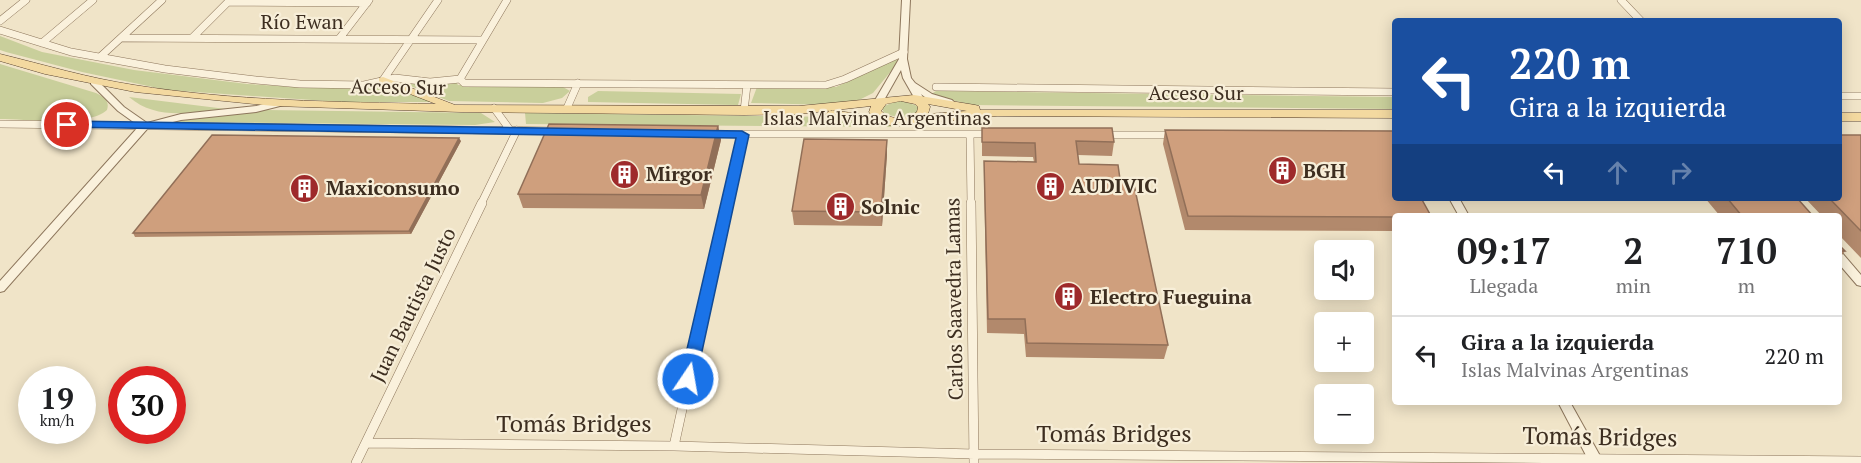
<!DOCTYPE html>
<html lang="es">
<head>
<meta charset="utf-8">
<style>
	body { margin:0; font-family:"PT Serif",serif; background:#f6f6f6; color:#202124; height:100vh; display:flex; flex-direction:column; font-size:22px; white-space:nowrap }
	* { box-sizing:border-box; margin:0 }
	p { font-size:20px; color:#757577 }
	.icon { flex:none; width:33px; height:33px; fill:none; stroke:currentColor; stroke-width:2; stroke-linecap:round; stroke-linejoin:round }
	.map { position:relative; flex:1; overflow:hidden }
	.drawer { position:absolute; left:1392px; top:213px; width:450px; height:192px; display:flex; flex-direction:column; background:#fff; border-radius:6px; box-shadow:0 3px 15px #0003 }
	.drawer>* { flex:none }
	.top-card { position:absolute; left:1392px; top:18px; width:450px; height:183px; border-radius:6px; box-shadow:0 3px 15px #0003; background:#1a4fa0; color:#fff; overflow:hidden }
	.tools { position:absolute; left:1314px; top:240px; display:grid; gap:12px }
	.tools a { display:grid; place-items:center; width:60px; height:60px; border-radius:6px; background:#fff; box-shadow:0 3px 15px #0003; font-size:30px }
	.speed { position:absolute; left:18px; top:366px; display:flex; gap:12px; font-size:30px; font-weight:700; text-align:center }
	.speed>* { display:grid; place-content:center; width:78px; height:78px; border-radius:50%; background:#fff; box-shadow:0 3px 15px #0003; line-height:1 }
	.speed small { font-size:15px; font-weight:400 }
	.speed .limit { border:9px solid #d22; background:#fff; color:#111 }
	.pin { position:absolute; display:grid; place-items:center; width:51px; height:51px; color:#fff; margin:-26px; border:3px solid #fff; border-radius:50%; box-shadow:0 2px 6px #0007 }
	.me { position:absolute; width:66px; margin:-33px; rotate:12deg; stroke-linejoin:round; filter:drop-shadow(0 0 4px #0008) }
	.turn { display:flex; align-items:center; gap:21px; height:126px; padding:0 18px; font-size:27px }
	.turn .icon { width:78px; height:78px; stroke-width:2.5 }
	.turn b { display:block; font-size:42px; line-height:51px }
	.lanes { display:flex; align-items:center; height:57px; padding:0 18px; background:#0003; justify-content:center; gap:30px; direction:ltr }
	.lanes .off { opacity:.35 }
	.eta { display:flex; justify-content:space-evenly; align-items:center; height:102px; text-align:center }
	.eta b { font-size:36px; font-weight:800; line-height:42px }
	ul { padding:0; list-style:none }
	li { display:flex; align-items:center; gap:18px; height:78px; padding:0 18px; border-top:2px solid #e0e0e0 }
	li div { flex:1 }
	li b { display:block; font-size:22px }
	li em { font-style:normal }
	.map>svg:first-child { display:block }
</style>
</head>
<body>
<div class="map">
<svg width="1861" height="463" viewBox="0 0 1861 463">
	<rect width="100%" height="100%" fill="#f0e4c8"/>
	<path fill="#c9cf9b" d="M0 36 42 52 134 70 247 84 314 88 380 84 433 102H341L167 90 82 72 6 52 0 50Z
		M898 58 896 65 873 93 857 101 834 105 751 103 757 87H836Z
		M0 64 96 93C104 97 110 101 107 110 89 127 25 119 0 119Z
		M395 80 456 82 458 85 563 87 570 91 562 98 543 103 449 101Z
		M598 91 741 94 738 105 588 102V97Z
		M936 91 1394 97 1395 109 973 105 930 95Z
		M129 97 226 109C191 112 157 121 129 97Z
		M899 100 918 106V112L902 118 884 114 882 107Z
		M266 110 481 113 495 122 475 125 170 122Z
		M525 113 840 117 901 127 526 124Z"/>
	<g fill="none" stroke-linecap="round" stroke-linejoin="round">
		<defs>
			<path id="minor-far1" d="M1621 0 1641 21
				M229 2 367 3
				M0 21 26 0
				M0 30 71 52 165 69 256 80 300 84 364 85 395 78 430 82 460 79 464 83 826 85 845 79 904 52
				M122 38 483 40
				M192 38 230 0
				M339 39 369 0
				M42 43 93 0
				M100 57 162 0
				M460 79 507 0
				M383 80 438 0
				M936 87 1395 92
				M1839 96H1861
				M494 108 510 130
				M567 108 578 83
				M744 111 747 85
				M0 124 558 131
				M708 134H993
				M970 134 971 204
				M1101 135H1176
				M481 204 517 130
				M727 204 742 135"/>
			<path id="minor" d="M971 203 974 463
				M366 443 674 446 974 454 1861 461
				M674 446 727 203
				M356 463 482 203"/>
			<path id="tertiary" d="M902 0H910L907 59 911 78 915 83 932 94 952 100 954 102 952 104 949 105 926 98 921 94 927 104 925 106H919L903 78 901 70 879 109 876 110 871 107 899 59Z
				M94 79 97 80 124 107 147 123 181 114 256 106 281 100 286 103 284 105 256 112 181 120 148 128 4 291 0 292V281L139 126 118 111 91 84V80Z
				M1449 198H1459L1469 216H1459Z
				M1839 253 1843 254 1861 275V286L1857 285 1839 264Z
				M1558 402H1570L1604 463H1590Z"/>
			<path id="primary" d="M0 54C45 65 88 78 134 85 233 101 336 102 436 104L379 82V78L383 77 455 105 799 106 914 95 975 105 979 106 980 110H1395V118L997 116 898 126 831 118 825 114 831 110 872 116 869 112 871 106 799 114 744 115 461 112 274 106 135 92 45 74 0 61ZM901 101 915 104 918 107 917 112C904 120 893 121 881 111L886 104ZM928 104 967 111 928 114 930 107Z
				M1839 113H1861V121H1839Z"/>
		</defs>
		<use href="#minor-far1" stroke="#8d765c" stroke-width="8"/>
		<use href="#minor" stroke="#8d765c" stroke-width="10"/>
		<use href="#tertiary" stroke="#8d765c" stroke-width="2"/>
		<use href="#primary" stroke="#5b4430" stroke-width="1"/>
		<use href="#minor-far1" stroke="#faf1dc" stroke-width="7"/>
		<use href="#minor" stroke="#faf1dc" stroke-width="9"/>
		<use href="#tertiary" fill="#faf1dc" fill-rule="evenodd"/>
		<use href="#primary" fill="#f3d9a0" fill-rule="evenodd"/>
	</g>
	<path fill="#b2896c" d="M718 126 721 140 704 209 523 208 518 194Z
		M982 128 1114 142 1112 156 1078 155 1079 164 1120 179 1168 345 1164 359 1026 357 1024 334 987 333 984 175V161L1034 162 1033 157 982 156Z
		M1165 130 1395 216V231L1185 230 1163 144Z
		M1861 135V258L1839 235V216H1822L1805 198H1839Z
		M887 140V154L882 226 794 225 792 211Z
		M461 141 411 234 135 237 133 233Z
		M1705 198H1797L1813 216H1720Z
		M1839 245 1845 251 1839 259Z"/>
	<path fill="#916f58" d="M718 126 721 140 704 209 701 195Z
		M459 138 461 141 411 234 409 231Z
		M887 140V154L882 226 881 212Z"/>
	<path fill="#cf9f7d" stroke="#916f58" stroke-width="1.5" d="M549 124 718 126 701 195 518 194Z
		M982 128H1112L1114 142 1076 141 1079 164 1118 165 1120 179 1133 180 1168 345 1027 343 1025 319H988L984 161 1036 162 1035 143 982 142Z
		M1165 130 1395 131V198H1421L1431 216H1395V217L1188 216Z
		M212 135 459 138 409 231 133 233Z
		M1839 135H1861V231L1829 198H1839Z
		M804 139 887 140 881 212 792 211Z
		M1727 198H1797L1813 216H1742Z
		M1839 245 1845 251H1839Z"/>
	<path fill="#1a73e8" stroke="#114b97" stroke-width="1.5" d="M67 121 742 131 749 135 696 379 694 384 688 385 683 384 680 379 736 138 63 127V122Z"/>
	<defs>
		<symbol id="building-disc" viewBox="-11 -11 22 22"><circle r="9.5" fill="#9e2a2b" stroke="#f7eed8"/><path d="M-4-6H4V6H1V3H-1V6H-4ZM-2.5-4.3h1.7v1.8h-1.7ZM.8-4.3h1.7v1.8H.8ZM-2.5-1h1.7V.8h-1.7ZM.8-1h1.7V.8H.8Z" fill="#fff"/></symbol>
	</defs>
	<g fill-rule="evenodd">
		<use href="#building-disc" x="1266" y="154" width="33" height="33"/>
		<use href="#building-disc" x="608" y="158" width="33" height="33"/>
		<use href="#building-disc" x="1034" y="170" width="33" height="33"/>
		<use href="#building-disc" x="288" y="172" width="33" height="33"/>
		<use href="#building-disc" x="824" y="190" width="33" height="33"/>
		<use href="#building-disc" x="1052" y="280" width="33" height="33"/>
	</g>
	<g text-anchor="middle" stroke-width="4.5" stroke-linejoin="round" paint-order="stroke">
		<g font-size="20" fill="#3d2e20" stroke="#f7eed8">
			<text x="302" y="29">Río Ewan</text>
			<text transform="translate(398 87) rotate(1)" y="7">Acceso Sur</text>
			<text x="1196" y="100">Acceso Sur</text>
			<text x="877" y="125">Islas Malvinas Argentinas</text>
			<text transform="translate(954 299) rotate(-91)" y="7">Carlos Saavedra Lamas</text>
			<text transform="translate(413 305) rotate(-64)" y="7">Juan Bautista Justo</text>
		</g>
		<g font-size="20" font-weight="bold" fill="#3d2e20" stroke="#f7eed8" text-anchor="start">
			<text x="1303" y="178">BGH</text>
			<text x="646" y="181">Mirgor</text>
			<text x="1071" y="193">AUDIVIC</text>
			<text x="326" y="195">Maxiconsumo</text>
			<text x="861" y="214">Solnic</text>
			<text x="1090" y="304">Electro Fueguina</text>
		</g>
		<g font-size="24" fill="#3d2e20" stroke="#f7eed8">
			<text x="574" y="432">Tomás Bridges</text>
			<text x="1114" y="442">Tomás Bridges</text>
			<text transform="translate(1600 437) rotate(1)" y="8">Tomás Bridges</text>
		</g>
	</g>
</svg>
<div class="tools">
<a><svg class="icon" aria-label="sound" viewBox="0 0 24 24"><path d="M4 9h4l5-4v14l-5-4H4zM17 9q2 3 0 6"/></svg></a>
<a>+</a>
<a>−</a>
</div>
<div class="speed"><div>19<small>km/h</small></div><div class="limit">30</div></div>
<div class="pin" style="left:67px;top:125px;background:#d93025"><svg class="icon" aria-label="arrive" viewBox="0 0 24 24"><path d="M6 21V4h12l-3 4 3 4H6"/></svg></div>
<svg class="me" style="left:688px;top:379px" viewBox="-20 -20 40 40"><circle r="17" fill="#1a73e8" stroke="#fff" stroke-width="3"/><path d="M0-11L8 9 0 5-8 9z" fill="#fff"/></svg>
<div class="top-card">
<div class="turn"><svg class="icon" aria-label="left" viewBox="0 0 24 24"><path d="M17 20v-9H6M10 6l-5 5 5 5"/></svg><div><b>220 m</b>Gira a la izquierda</div></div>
<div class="lanes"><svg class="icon" aria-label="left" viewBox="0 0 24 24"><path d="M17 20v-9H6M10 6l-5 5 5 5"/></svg><svg class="icon off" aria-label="ahead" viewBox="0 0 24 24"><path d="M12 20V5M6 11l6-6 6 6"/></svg><svg class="icon off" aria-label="right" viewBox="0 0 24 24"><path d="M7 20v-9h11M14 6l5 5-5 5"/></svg></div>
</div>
<section class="drawer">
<div class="eta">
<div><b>09:17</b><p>Llegada</p></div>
<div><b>2</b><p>min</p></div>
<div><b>710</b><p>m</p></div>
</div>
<ul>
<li><svg class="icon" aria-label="left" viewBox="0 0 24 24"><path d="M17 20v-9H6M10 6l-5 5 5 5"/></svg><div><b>Gira a la izquierda</b><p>Islas Malvinas Argentinas</p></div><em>220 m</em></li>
</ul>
</section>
</div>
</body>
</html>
